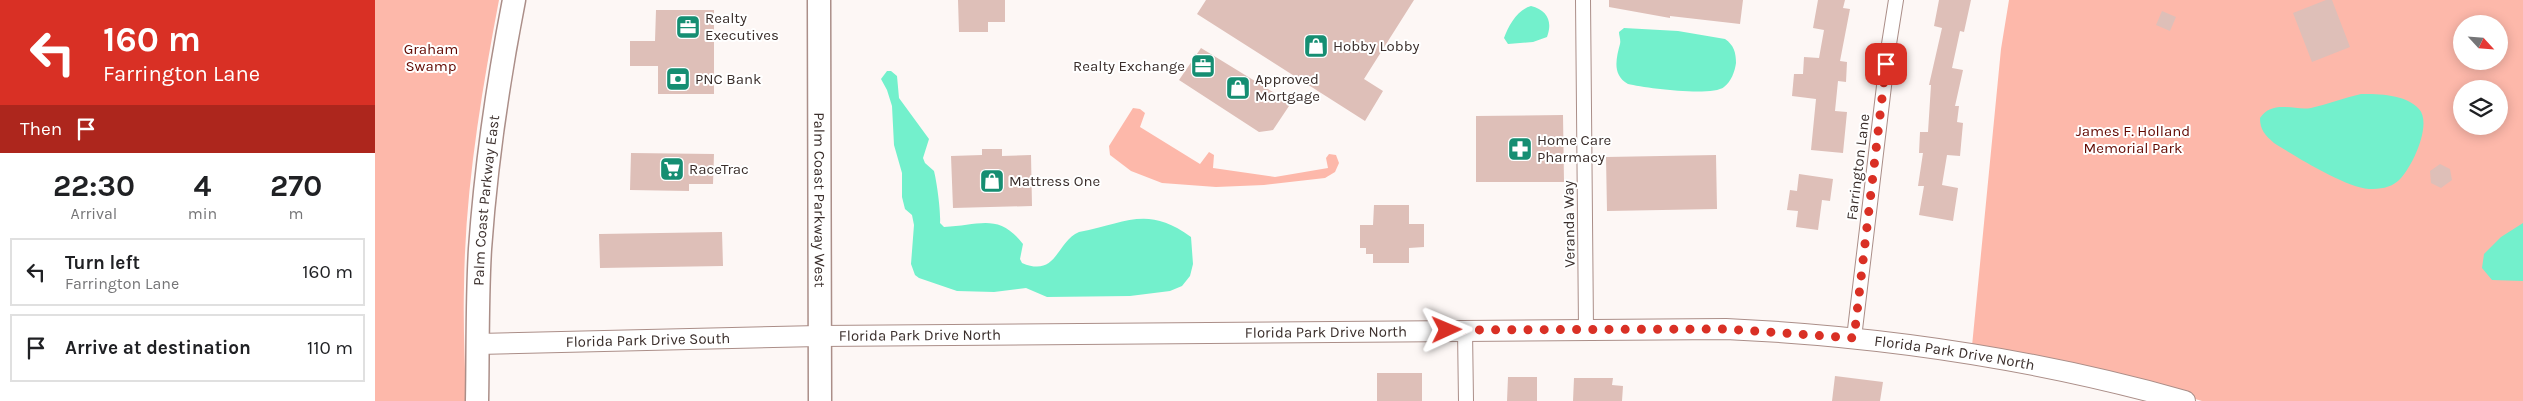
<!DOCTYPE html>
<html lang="en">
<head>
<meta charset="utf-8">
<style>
	body { margin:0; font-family:Karla,sans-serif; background:#f2f2f2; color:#202124; height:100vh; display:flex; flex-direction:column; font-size:19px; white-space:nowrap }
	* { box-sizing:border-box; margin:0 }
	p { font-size:16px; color:#757577 }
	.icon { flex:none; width:28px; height:28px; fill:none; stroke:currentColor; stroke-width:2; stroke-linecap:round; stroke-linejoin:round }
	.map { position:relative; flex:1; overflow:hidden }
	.panel { display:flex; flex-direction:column; background:#fff; width:375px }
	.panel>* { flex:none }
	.top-card { background:#d93025; color:#fff; overflow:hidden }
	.needle { width:32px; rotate:116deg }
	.tools { position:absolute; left:2078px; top:15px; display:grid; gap:10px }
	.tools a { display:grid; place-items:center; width:55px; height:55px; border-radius:50%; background:#fff; box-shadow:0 2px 12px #0003; font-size:25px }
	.pin { position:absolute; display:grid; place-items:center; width:42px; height:42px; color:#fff; margin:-21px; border-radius:10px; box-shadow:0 2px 8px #0006 }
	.me { position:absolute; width:55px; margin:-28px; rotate:89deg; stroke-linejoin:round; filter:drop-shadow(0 0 4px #0008) }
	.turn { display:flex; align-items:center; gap:18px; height:105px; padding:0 20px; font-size:22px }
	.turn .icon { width:65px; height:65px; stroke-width:2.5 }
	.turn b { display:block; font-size:35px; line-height:42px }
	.then { display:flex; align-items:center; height:48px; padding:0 20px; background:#0003; gap:10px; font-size:19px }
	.eta { display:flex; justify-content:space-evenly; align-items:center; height:85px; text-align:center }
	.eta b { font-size:30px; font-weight:700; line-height:35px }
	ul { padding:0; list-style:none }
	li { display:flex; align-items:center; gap:15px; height:68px; margin:0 10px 8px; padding:0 10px; border:2px solid #e0e0e0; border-radius:0px }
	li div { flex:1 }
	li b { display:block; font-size:19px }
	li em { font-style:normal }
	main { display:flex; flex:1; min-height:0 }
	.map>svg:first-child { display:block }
</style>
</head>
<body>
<main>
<section class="panel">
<div class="top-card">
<div class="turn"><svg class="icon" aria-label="left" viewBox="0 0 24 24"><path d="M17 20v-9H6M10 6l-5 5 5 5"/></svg><div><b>160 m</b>Farrington Lane</div></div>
<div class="then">Then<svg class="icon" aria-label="arrive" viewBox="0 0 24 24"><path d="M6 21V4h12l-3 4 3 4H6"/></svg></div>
</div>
<div class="eta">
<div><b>22:30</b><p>Arrival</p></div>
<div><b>4</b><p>min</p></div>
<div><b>270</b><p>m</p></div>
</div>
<ul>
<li><svg class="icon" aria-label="left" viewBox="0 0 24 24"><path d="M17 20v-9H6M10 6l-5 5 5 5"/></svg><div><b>Turn left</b><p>Farrington Lane</p></div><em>160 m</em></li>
<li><svg class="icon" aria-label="arrive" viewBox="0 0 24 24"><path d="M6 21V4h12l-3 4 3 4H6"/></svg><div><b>Arrive at destination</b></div><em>110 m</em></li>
</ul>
</section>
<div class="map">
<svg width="2148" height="401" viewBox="0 0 2148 401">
	<rect width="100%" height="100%" fill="#fdf7f5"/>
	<path fill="#fdb8aa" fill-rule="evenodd" d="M0 0H124C106 95 90 190 89 287 88 325 90 363 91 401H0Z
		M1634 0H2148V401H1827L1731 372 1597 346 1626 49ZM2086 24H2124V61H2086ZM2086 89H2124V126H2086Z
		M758 108 765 109 770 113 765 127 825 164 834 152 839 155 838 168 900 177 953 168 951 158 954 154 961 155 964 163 960 172 950 178 889 185 841 187 787 183 756 171 735 155 734 146Z"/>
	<path fill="#73f0cc" d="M1156 6C1172 10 1178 21 1172 37L1158 42 1133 44 1129 38C1134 25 1142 10 1156 6Z
		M1249 28 1303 31 1350 39C1359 45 1361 53 1361 63 1360 71 1356 82 1349 87 1337 97 1270 88 1253 84 1237 75 1241 59 1245 44 1246 40 1244 36 1244 32Z
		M512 71H516L522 76 524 98 554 139 548 158 550 163 559 171C562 183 566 212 565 223L569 227C604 226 623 212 648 244L645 259 647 263C682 278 681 242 704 232 752 223 772 205 816 237L818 264 815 276 807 286 795 291 755 296 672 297 651 288 619 292 582 291 544 278 540 275 536 264 539 225 537 215 530 209 527 197V173L519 145 517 106 512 90 506 79Z
		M1986 94C2004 94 2030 94 2044 109 2058 124 2036 170 2023 181 2015 188 2005 189 1994 189 1970 187 1920 156 1899 143 1890 135 1885 130 1885 118 1898 99 1919 111 1936 108 1953 104 1969 98 1986 94Z
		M2148 223V281L2117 280 2107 268 2109 254 2126 237Z"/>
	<path fill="#debfb8" d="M583 0H630V22H613V32H584Z
		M831 0H1039L989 79 1008 91 990 121 822 14Z
		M1234 0H1368L1365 24 1295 16V18L1234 7Z
		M1443 0H1470L1468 8 1475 9 1465 61 1472 62 1471 82 1463 81 1460 111 1472 112 1468 153 1436 150 1441 99 1417 96 1419 74H1428L1429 57 1444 58 1449 30 1438 28Z
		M1564 0H1596L1589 32 1585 31 1577 68 1588 70 1580 106H1584L1582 122 1588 123 1585 156 1572 155 1567 185 1583 188 1578 221 1544 215 1549 186H1543L1548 153H1544L1545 132H1553L1556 85H1554L1567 28 1559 26Z
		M1951 0H1957L1975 47 1937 62 1918 13Z
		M281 10H339V94H283V66H255V41H280Z
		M1787 11 1801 17 1795 31 1781 25Z
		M826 48 916 103 898 130 884 132 804 80Z
		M1188 115 1189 182H1101V116Z
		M607 149H627V156L656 155 657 206 578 208 576 156 607 155Z
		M256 153 339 154 338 184H314V191L255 190Z
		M1341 155 1342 209 1232 211 1231 157Z
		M2065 164 2075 169 2077 180 2066 188 2056 183 2055 171Z
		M1424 174 1458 179 1455 201 1447 200 1443 230 1421 227 1423 211 1412 210 1415 190 1422 191Z
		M999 205H1034V224H1049V247L1034 248V263H998V254H991V248H985V225H998Z
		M347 232 348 266 225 268 224 234Z
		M1002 373H1047V401H1002Z
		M1460 376 1508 382 1505 401H1457Z
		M1133 377H1162V401H1132Z
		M1199 378H1238L1237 385 1248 386 1247 401H1198Z"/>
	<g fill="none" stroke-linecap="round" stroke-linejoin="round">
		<defs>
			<path id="street" d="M1208 0 1211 329
				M1090 330 1091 401
				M1479 338 1514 44 1521 0"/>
			<g id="secondary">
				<path id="s1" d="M103 344 444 336 1351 329C1505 336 1661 359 1810 401"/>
			</g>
			<g id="primary">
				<path id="s2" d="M444 0 445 401"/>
				<path id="s3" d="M102 401C103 350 102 299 105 249 111 165 123 82 139 0"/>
			</g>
		</defs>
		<use href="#street" stroke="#ab8e88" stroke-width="16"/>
		<use href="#secondary" stroke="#ab8e88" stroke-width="22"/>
		<use href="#primary" stroke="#ab8e88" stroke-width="25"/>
		<use href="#street" stroke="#fff" stroke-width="14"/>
		<use href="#secondary" stroke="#fff" stroke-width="20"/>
		<use href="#primary" stroke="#fff" stroke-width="22"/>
	</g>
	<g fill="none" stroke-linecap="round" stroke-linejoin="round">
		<path stroke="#d93025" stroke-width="9" stroke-dasharray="0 16.2" d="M1072 330 1351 329 1479 338 1511 64"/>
	</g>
	<defs>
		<symbol id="office-square" viewBox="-11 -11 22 22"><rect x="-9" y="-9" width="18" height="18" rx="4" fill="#158e72" stroke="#fff"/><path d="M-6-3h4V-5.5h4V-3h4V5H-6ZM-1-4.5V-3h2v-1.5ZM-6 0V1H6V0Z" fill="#fff"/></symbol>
		<symbol id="shop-square" viewBox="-11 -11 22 22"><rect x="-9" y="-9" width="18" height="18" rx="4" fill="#158e72" stroke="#fff"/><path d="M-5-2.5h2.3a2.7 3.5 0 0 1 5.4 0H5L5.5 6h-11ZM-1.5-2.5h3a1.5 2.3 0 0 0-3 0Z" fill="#fff"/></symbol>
		<symbol id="bank-square" viewBox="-11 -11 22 22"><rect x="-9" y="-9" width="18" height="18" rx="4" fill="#158e72" stroke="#fff"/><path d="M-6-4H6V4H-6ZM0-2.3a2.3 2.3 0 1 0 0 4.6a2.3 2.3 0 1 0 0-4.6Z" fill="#fff"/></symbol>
		<symbol id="pharmacy-square" viewBox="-11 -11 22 22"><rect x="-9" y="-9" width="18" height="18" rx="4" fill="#158e72" stroke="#fff"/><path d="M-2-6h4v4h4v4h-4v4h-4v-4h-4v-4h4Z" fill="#fff"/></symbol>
		<symbol id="supermarket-square" viewBox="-11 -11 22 22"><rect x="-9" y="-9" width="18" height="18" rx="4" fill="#158e72" stroke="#fff"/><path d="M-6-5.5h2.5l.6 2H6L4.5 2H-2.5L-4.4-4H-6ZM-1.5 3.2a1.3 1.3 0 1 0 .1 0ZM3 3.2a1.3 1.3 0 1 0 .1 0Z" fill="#fff"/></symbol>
	</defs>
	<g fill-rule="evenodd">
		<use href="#office-square" x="299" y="13" width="28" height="28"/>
		<use href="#shop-square" x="927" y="32" width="28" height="28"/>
		<use href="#office-square" x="814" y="52" width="28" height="28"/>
		<use href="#bank-square" x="289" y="65" width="28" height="28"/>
		<use href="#shop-square" x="849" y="74" width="28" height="28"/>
		<use href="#pharmacy-square" x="1131" y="135" width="28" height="28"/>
		<use href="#supermarket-square" x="283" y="155" width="28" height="28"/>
		<use href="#shop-square" x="603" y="167" width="28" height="28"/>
	</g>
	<g text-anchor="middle" stroke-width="4" stroke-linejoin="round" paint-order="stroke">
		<g font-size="15" fill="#3a2e2b" stroke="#fff" text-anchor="start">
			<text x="330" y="23">Realty<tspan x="330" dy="17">Executives</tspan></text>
			<text x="958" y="51">Hobby Lobby</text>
			<text x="810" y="71" text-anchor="end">Realty Exchange</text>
			<text x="320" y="84">PNC Bank</text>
			<text x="880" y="84">Approved<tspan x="880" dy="17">Mortgage</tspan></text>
			<text x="1162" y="145">Home Care<tspan x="1162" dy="17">Pharmacy</tspan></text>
			<text x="314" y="174">RaceTrac</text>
			<text x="634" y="186">Mattress One</text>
		</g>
		<g font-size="15" fill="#620800" stroke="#fff">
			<text x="56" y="54">Graham<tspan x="56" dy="17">Swamp</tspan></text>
			<text x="1758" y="136">James F. Holland<tspan x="1758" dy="17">Memorial Park</tspan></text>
		</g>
		<g font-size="15" fill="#3a2e2b" stroke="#fff">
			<text transform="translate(1483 167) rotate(-83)" y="5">Farrington Lane</text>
			<text dy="5" stroke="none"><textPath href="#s3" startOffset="201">Palm Coast Parkway East</textPath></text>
			<text dy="5" stroke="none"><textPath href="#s2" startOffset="200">Palm Coast Parkway West</textPath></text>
			<text transform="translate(1194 224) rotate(-91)" y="5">Veranda Way</text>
			<text dy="5" stroke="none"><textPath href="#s1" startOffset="848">Florida Park Drive North</textPath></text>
			<text dy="5" stroke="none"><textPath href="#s1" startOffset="442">Florida Park Drive North</textPath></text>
			<text dy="5" stroke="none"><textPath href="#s1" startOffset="170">Florida Park Drive South</textPath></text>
			<text dy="5" stroke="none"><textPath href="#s1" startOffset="1478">Florida Park Drive North</textPath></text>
		</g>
	</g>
</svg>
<div class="tools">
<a><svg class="needle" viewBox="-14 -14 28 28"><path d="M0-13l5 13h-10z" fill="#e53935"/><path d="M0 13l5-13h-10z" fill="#757577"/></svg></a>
<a><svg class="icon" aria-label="layers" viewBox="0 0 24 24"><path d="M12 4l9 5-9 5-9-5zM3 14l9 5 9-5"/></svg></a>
</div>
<div class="pin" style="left:1511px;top:64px;background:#d93025"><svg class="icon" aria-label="arrive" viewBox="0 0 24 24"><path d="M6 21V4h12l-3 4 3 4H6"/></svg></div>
<svg class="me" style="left:1072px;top:330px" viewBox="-20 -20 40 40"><path d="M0-17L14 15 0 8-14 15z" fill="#d93025" stroke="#fff" stroke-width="4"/></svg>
</div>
</main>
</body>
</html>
